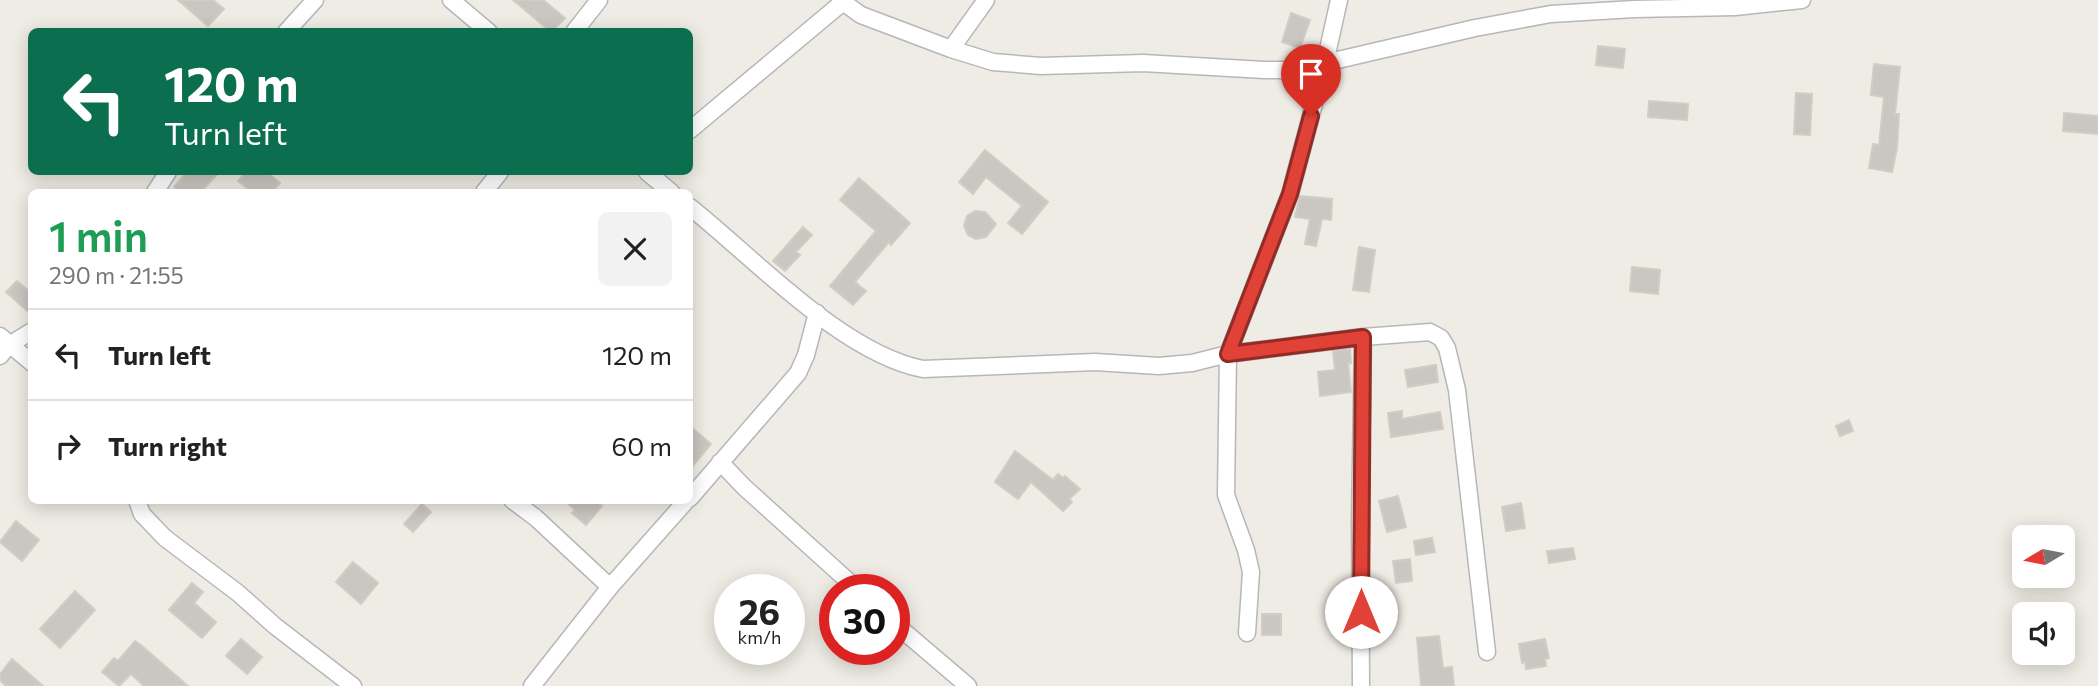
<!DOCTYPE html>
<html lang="en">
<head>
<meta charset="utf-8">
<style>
	body { margin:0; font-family:Commissioner,sans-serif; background:#f2f2f2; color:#222; height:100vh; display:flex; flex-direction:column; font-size:26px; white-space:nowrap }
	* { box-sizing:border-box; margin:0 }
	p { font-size:23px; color:#767676 }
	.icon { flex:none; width:38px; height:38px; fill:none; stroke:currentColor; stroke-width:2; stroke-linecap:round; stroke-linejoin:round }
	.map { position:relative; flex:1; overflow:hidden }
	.details { position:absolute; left:28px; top:189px; width:665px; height:315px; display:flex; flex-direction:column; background:#fff; border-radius:10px; box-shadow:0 4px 18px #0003 }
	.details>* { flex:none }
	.guide { position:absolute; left:28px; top:28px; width:665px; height:147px; border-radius:10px; box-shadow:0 4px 18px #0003; background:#0b6e4f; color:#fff; overflow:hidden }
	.needle { width:46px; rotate:260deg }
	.tools { position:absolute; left:2012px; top:525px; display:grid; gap:14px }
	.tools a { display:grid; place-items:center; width:63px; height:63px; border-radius:10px; background:#fff; box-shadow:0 4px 18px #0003; font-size:35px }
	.speed { position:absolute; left:714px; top:574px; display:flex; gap:14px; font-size:35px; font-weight:700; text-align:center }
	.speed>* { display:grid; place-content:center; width:91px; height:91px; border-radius:50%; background:#fff; box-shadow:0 4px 18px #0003; line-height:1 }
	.speed small { font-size:18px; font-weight:400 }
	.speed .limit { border:10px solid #d22; background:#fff; color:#111 }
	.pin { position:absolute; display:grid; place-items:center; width:60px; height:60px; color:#fff; margin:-72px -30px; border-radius:50% 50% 50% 0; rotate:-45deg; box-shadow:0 0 7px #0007 }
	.pin .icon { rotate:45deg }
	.me { position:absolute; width:77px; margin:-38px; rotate:0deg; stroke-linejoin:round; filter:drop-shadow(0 0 5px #0008) }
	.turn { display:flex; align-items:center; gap:24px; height:147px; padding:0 21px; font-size:32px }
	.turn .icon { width:91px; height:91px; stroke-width:2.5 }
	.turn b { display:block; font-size:49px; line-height:60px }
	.round { display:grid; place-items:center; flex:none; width:74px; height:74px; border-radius:10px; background:#f2f2f2 }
	.head { display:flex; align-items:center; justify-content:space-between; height:119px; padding:0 21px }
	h1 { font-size:42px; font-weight:600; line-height:52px; color:#1e9e55 }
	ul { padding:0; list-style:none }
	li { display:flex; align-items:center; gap:21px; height:91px; padding:0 21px; border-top:2px solid #e0e0e0 }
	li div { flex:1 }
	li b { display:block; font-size:26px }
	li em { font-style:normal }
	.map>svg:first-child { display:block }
</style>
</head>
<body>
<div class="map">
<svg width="2098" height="686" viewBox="0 0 2098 686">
	<rect width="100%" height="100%" fill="#eeece4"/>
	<path fill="#cac7c2" stroke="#d2cdc3" stroke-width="2" d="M178 0H213L224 9 208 26Z
		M513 0H543L565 18 551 32Z
		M1291 13 1310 20 1300 48 1282 42Z
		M1598 46 1625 49 1623 68 1596 65Z
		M1874 64 1900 67 1895 114H1899L1897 148 1892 172 1869 168 1873 144 1879 145 1884 97 1871 95Z
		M1796 93 1812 94 1810 135 1794 134Z
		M1649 101 1688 104 1687 120 1648 117Z
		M2064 113 2098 116V134L2063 131Z
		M985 150 1048 202 1022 234 1008 223 1022 206 986 177 973 194 959 182Z
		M187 172H219L201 192H180L174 187Z
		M246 172H266L280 183 272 192H252L238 181Z
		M859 178 910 223 891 245 889 242 855 282 866 291 853 305 830 286 876 231 840 200Z
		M1300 196 1332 199 1331 220 1322 219 1316 246 1305 244 1310 219 1295 217Z
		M975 211 985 212 996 224 986 237 976 239 968 235 964 226 967 216Z
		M803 227 812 235 796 252 800 255 785 271 773 261Z
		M1359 247 1375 250 1369 292 1353 290Z
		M1632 267 1660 270 1658 294 1630 291Z
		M17 281 32 294V315L6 292Z
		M1350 349 1351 363H1348L1351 392 1320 396 1318 372 1335 370 1333 351Z
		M1436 365 1438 382 1408 387 1405 370Z
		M1402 411V419L1440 412 1443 429 1391 437 1388 413Z
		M1849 420 1853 431 1840 436 1836 426Z
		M690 426 711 444 690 469Z
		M1015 451 1053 480 1058 474 1063 478 1065 476 1080 489 1069 499 1072 502 1063 511 1031 482 1018 499 995 482Z
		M1398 496 1406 527 1387 532 1379 501Z
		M564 500H596L602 506 586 525 572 513 575 510Z
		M1521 503 1525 528 1506 531 1502 507Z
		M422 504 431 512 413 532 404 524Z
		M16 521 39 540 22 561 0 542Z
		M1432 538 1435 552 1416 555 1414 541Z
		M1573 548 1575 559 1549 563 1547 551Z
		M1410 559 1412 581 1396 583 1393 561Z
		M353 562 378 583 361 604 336 582Z
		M192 583 203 592 194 603 216 622 202 638 169 610Z
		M75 591 95 610 60 648 40 629Z
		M1262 614H1281V635H1262Z
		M1439 636 1443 668 1452 667 1454 686H1421L1417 638Z
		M241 639 262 657 247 674 226 656Z
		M1545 639 1549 658 1545 659 1546 666 1526 669 1525 662 1522 663 1519 644Z
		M135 641 142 646 188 686H144L131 674 119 686 102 672 114 658 118 661Z
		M12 659 43 686H6L0 680V674Z"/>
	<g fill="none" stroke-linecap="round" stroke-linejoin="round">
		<defs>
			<path id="minor" d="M451 0 489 32
				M840 0 861 15 951 49 993 62 1041 66 1143 63 1264 70H1291L1325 63 1475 28 1551 14 1634 9 1735 7 1802 0
				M286 32 315 0
				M574 32 599 0
				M951 49 986 0
				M690 130 843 2
				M647 172 671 192
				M155 192 168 172
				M484 192 500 172
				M690 207C754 258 842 353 923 369L1095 362 1159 366 1192 363 1228 354 1363 337 1430 332 1441 338 1447 348 1457 390 1487 652
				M0 336 32 363
				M0 356 9 345 32 331
				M720 462 744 487 858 590
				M690 498 798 373 806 355 817 313
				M137 500 142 514 165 538 238 593 275 626 353 686
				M512 500 536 518 610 587
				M894 623 968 686
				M1247 633 1251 572 1246 550 1226 495 1228 354 1290 194 1325 63 1339 0
				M532 686 610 587 687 500
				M1361 686 1360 520 1363 337"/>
		</defs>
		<use href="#minor" stroke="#b5b7bb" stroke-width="19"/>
		<use href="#minor" stroke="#fff" stroke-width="16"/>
	</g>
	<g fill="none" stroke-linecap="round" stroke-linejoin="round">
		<defs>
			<path id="route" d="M1311 116 1290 194 1228 354 1363 337 1361 612"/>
		</defs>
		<use href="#route" stroke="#922b24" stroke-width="18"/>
		<use href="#route" stroke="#e14237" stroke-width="12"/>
	</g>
</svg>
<div class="tools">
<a><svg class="needle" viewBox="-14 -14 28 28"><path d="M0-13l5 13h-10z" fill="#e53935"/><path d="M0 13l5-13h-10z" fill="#767676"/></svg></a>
<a><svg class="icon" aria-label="sound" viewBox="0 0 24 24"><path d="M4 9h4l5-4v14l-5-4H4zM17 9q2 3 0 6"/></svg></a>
</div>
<div class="speed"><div>26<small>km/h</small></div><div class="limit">30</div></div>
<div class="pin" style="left:1311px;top:116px;background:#d93025"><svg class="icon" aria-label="arrive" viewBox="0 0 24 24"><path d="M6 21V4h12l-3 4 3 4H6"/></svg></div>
<svg class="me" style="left:1361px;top:612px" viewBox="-20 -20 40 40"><circle r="19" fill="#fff"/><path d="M0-13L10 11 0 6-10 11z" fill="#e14237"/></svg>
<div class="guide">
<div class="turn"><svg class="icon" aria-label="left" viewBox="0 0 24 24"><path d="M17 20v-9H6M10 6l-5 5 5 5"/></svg><div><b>120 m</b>Turn left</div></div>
</div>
<section class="details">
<div class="head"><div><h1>1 min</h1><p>290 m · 21:55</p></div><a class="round"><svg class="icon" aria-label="close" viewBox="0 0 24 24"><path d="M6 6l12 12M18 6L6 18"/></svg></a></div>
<ul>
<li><svg class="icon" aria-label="left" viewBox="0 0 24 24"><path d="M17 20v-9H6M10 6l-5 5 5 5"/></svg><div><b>Turn left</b></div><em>120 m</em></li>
<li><svg class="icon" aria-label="right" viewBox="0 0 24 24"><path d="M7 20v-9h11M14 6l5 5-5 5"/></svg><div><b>Turn right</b></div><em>60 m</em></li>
</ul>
</section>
</div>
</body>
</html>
